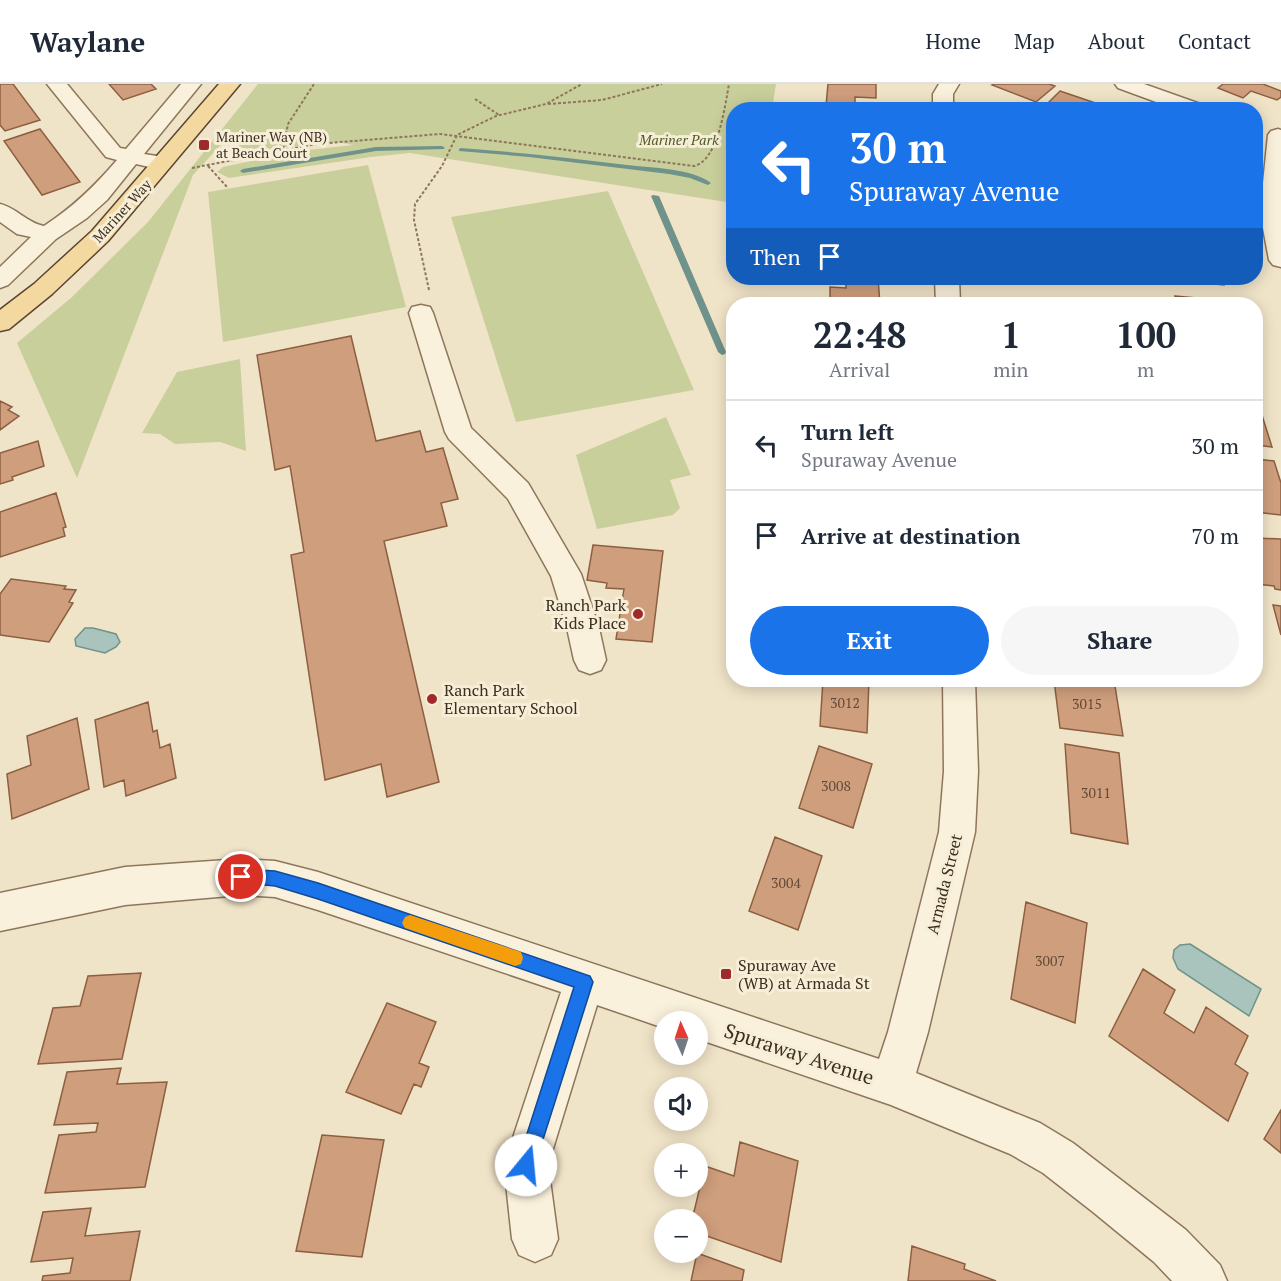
<!DOCTYPE html>
<html lang="en">
<head>
<meta charset="utf-8">
<style>
	body { margin:0; font-family:"PT Serif",serif; background:#f6f6f7; color:#1f2937; height:100vh; display:flex; flex-direction:column; font-size:22px; white-space:nowrap }
	* { box-sizing:border-box; margin:0 }
	p { font-size:20px; color:#747a83 }
	.icon { flex:none; width:33px; height:33px; fill:none; stroke:currentColor; stroke-width:2; stroke-linecap:round; stroke-linejoin:round }
	.map { position:relative; flex:1; overflow:hidden }
	.side { position:absolute; left:726px; top:213px; width:537px; height:390px; display:flex; flex-direction:column; background:#fff; border-radius:24px; box-shadow:0 3px 15px #0003 }
	.side>* { flex:none }
	.banner { position:absolute; left:726px; top:18px; width:537px; height:183px; border-radius:24px; box-shadow:0 3px 15px #0003; background:#1a73e8; color:#fff; overflow:hidden }
	.needle { width:39px; rotate:357deg }
	.fabs { position:absolute; left:654px; top:927px; display:grid; gap:12px }
	.fabs a { display:grid; place-items:center; width:54px; height:54px; border-radius:50%; background:#fff; box-shadow:0 3px 15px #0003; font-size:30px }
	.pin { position:absolute; display:grid; place-items:center; width:51px; height:51px; color:#fff; margin:-26px; border:3px solid #fff; border-radius:50%; box-shadow:0 2px 6px #0007 }
	.me { position:absolute; width:66px; margin:-33px; rotate:17deg; stroke-linejoin:round; filter:drop-shadow(0 0 4px #0008) }
	.turn { display:flex; align-items:center; gap:21px; height:126px; padding:0 24px; font-size:27px }
	.turn .icon { width:78px; height:78px; stroke-width:2.5 }
	.turn b { display:block; font-size:42px; line-height:51px }
	.then { display:flex; align-items:center; height:57px; padding:0 24px; background:#0003; gap:12px; font-size:22px }
	.eta { display:flex; justify-content:space-evenly; align-items:center; height:102px; text-align:center }
	.eta b { font-size:36px; font-weight:600; line-height:42px }
	.action { display:flex; gap:12px; margin-top:auto; padding:12px 24px }
	.action a { flex:1; height:69px; border-radius:36px; background:#1a73e8; color:#fff; font-size:24px; font-weight:600; line-height:69px; text-align:center }
	.action a+a { background:#f6f6f7; color:#1f2937 }
	ul { padding:0; list-style:none }
	li { display:flex; align-items:center; gap:18px; height:90px; padding:0 24px; border-top:2px solid #e0e1e3 }
	li div { flex:1 }
	li b { display:block; font-size:22px }
	li em { font-style:normal }
	header { display:flex; align-items:center; gap:36px; box-sizing:border-box; height:84px; padding:0 30px; background:#fff; border-bottom:2px solid #e0e1e3 }
	header strong { font-size:28px }
	nav { display:flex; gap:33px; margin-inline-start:auto; font-size:21px }
	.map>svg:first-child { display:block }
</style>
</head>
<body>
<header>
<strong>Waylane</strong>
<nav><a>Home</a><a>Map</a><a>About</a><a>Contact</a></nav>
</header>
<div class="map">
<svg width="1281" height="1197" viewBox="0 0 1281 1197">
	<rect width="100%" height="100%" fill="#f0e4c8"/>
	<path fill="#c9cf9b" d="M258 0H776L772 25 734 26 733 119 410 69 371 73 229 94 217 88 223 83 299 67 353 61 338 58 247 67 236 60 229 52 193 91 77 394 17 259 72 213 148 138Z
		M368 81 406 223 223 258 208 108Z
		M608 107 694 306 516 338 451 133Z
		M240 275 246 367 220 358 175 360 160 350 142 349 177 288Z
		M666 333 691 391 670 396 680 424 673 431 597 445 576 371Z"/>
	<path fill="#a9c4bc" stroke="#6f938a" stroke-width="1.5" d="M85 544H93L116 550 120 558 116 563 105 569 76 562 75 555Z
		M1190 860 1261 905 1249 932 1178 885 1173 874 1174 866 1180 861Z"/>
	<g fill="none" stroke-linecap="round" stroke-linejoin="round">
		<path fill="#6f938a" fill-rule="evenodd" d="M442 62 445 64 444 65 376 67 243 89 240 87 243 85 376 63Z
			M461 64C516 68 571 74 627 81 652 84 691 84 711 99L708 101 690 94 669 90 529 73 459 67V65Z
			M653 111 659 112 726 268 725 270 722 271 718 268 651 112Z"/>
	</g>
	<path fill="#cf9f7d" stroke="#8d5f41" stroke-width="1.5" d="M0 0H13L40 36 5 47 0 41Z
		M109 0H151L156 5 123 16Z
		M828 0H876V14L855 13V24L826 22Z
		M994 0H1049L1055 2 1036 18 992 1Z
		M1223 0H1263L1281 7V13L1277 16 1251 7 1243 14 1218 4Z
		M1060 7 1110 24 1067 26 1048 19Z
		M40 45 80 98 42 111 4 57Z
		M846 194H878L880 220H830V203L846 204Z
		M1018 194H1055L1056 200 1019 196Z
		M1181 194H1222L1224 201 1182 197Z
		M1175 212 1218 216 1220 220H1177Z
		M351 252 376 357 420 347 426 368 443 364 458 415 441 419 447 442 384 457 439 698 387 713 381 680 325 696 291 471 304 468 290 382 275 386 257 271Z
		M0 317 12 323 8 326 19 332 0 346Z
		M1256 324 1260 325 1272 363 1256 361Z
		M38 357 44 382 12 393 13 396 0 400V369Z
		M1256 375 1274 377 1281 399V431L1256 428Z
		M56 409 66 443 63 444 65 452 0 473V428Z
		M1256 454 1281 455V506L1275 505 1274 502 1256 500Z
		M593 461 663 467 652 558 616 555 624 505 606 504 607 499 587 496Z
		M11 495 66 502 64 505 76 506 69 518 73 519 49 558 0 551V510Z
		M1273 521 1281 522V551Z
		M823 596H869L867 649 820 642Z
		M1054 596H1114L1123 652 1060 644Z
		M148 618 153 648 157 646 160 664 170 660 176 694 126 712 124 696 104 703 95 636Z
		M77 634 89 705 12 735 7 690 31 681 27 652Z
		M1065 660 1119 669 1128 760 1071 749Z
		M819 662 872 680 853 744 799 724Z
		M775 753 822 772 798 846 749 827Z
		M1026 818 1087 839 1075 939 1011 915Z
		M1143 885 1175 906 1164 929 1194 949 1206 923 1248 952 1235 980 1248 989 1228 1037 1109 952Z
		M141 889 122 975 38 980 53 924 80 922 88 892Z
		M387 919 436 938 419 979 429 983 421 1003 414 1000 401 1030 346 1008Z
		M121 984 117 1000 167 998 145 1103 45 1109 59 1051 96 1048 98 1039 54 1041 67 988Z
		M1281 1026V1069L1264 1055Z
		M322 1051 384 1056 362 1173 296 1167Z
		M740 1058 798 1077 781 1178 698 1149V1136H692L705 1082 734 1092Z
		M91 1124 85 1152 140 1147 130 1197H42L43 1192 70 1189 73 1174 31 1178 43 1128Z
		M912 1162 965 1180 964 1185 996 1197H908Z
		M697 1169 744 1186 742 1197H691Z"/>
	<g fill="none" stroke-linecap="round" stroke-linejoin="round">
		<defs>
			<path id="minor" d="M47 0H67L120 64 126 65 181 0H201L144 70 157 72 160 77 157 82 149 83 136 80 107 116 87 134 56 155 8 201 0 204V183L31 153 17 150 0 138V120C17 124 27 139 44 142 73 123 94 103 117 76L106 73Z
				M939 0H959L953 10V26H933V10Z
				M1115 0H1144L1206 22 1209 26H1178L1118 4Z
				M1278 45 1281 46V183L1273 181 1269 176 1260 128 1268 51 1271 47Z
				M935 194H959L960 220H936Z
				M421 221 430 223 433 229 471 344 528 399 581 490 599 544 606 576 601 586 590 590 579 586 574 576 567 544 551 492 508 415 449 355 445 348 409 229 412 223Z
				M943 596H975L978 687 975 748 928 948 916 989 1040 1039 1073 1059 1186 1146 1220 1181 1227 1197H1172L1154 1178 1093 1128 1043 1089 1010 1070 891 1021 698 955V938H664V944L597 921 548 1081 558 1155 551 1171 535 1178 519 1171 512 1155 504 1081 561 908 318 826 275 813 241 811 125 821 0 847V809L125 783 241 775 275 777 318 788 879 975 888 948 939 748 944 687Z"/>
			<path id="major" d="M219 0H240L108 157 52 210 9 245 0 247V226L34 200 92 147Z"/>
		</defs>
		<use href="#minor" stroke="#8d765c" stroke-width="3"/>
		<use href="#major" stroke="#5b4430" stroke-width="3"/>
		<path stroke="#8d765c" stroke-width="2" stroke-dasharray="3 2" stroke-linecap="butt" d="M475 15 499 31
			M548 20 602 16 662 0
			M283 65 288 40 314 0
			M208 82 228 104
			M192 84 316 60 440 50 694 82C718 77 725 22 729 0
			M429 206 414 136 415 120 442 82 457 51 496 32 546 20 582 0"/>
		<use href="#minor" fill="#faf1dc" fill-rule="evenodd"/>
		<use href="#major" fill="#f3d9a0" fill-rule="evenodd"/>
	</g>
	<path fill="#1a73e8" stroke="#114b97" stroke-width="1.5" d="M241 785 275 787 318 799 590 892 593 898 533 1087 526 1090 520 1087 517 1081 574 903 318 815 275 802 235 798 233 793 235 787Z"/>
	<path fill="#f59e0b" d="M410 831 521 868 523 874 521 880 515 882 405 844 402 839 405 833Z"/>
	<g fill="#9e2a2b" stroke="#f7eed8" stroke-width="2">
		<rect x="198" y="55" width="12" height="12" rx="3"/>
		<circle cx="638" cy="530" r="6"/>
		<circle cx="432" cy="615" r="6"/>
		<rect x="720" y="884" width="12" height="12" rx="3"/>
	</g>
	<g text-anchor="middle" stroke-width="6" stroke-linejoin="round" paint-order="stroke">
		<g font-size="14" fill="#3d2e20" stroke="#f7eed8" text-anchor="start">
			<text x="216" y="58">Mariner Way (NB)<tspan x="216" dy="16">at Beach Court</tspan></text>
		</g>
		<g font-size="14" font-style="italic" fill="#4d5a26" stroke="#f7eed8">
			<text x="679" y="61">Mariner Park</text>
		</g>
		<g font-size="14" fill="#3d2e20" stroke="#f7eed8">
			<text transform="translate(122 127) rotate(-48)" y="5">Mariner Way</text>
		</g>
		<g font-size="14" fill="#624a37">
			<text x="845" y="624">3012</text>
			<text x="1087" y="625">3015</text>
			<text x="836" y="707">3008</text>
			<text x="1096" y="714">3011</text>
			<text x="786" y="804">3004</text>
			<text x="1050" y="882">3007</text>
		</g>
		<g font-size="16" fill="#3d2e20" stroke="#f7eed8" text-anchor="start">
			<text x="626" y="527" text-anchor="end">Ranch Park<tspan x="626" dy="18">Kids Place</tspan></text>
			<text x="444" y="612">Ranch Park<tspan x="444" dy="18">Elementary School</tspan></text>
			<text x="738" y="887">Spuraway Ave<tspan x="738" dy="18">(WB) at Armada St</tspan></text>
		</g>
		<g font-size="16" fill="#3d2e20" stroke="#f7eed8">
			<text transform="translate(944 800) rotate(-76)" y="6">Armada Street</text>
		</g>
		<g font-size="20" fill="#3d2e20" stroke="#f7eed8">
			<text transform="translate(799 970) rotate(18)" y="7">Spuraway Avenue</text>
		</g>
	</g>
</svg>
<div class="fabs">
<a><svg class="needle" viewBox="-14 -14 28 28"><path d="M0-13l5 13h-10z" fill="#e53935"/><path d="M0 13l5-13h-10z" fill="#747a83"/></svg></a>
<a><svg class="icon" aria-label="sound" viewBox="0 0 24 24"><path d="M4 9h4l5-4v14l-5-4H4zM17 9q2 3 0 6"/></svg></a>
<a>+</a>
<a>−</a>
</div>
<div class="pin" style="left:241px;top:793px;background:#d93025"><svg class="icon" aria-label="arrive" viewBox="0 0 24 24"><path d="M6 21V4h12l-3 4 3 4H6"/></svg></div>
<svg class="me" style="left:526px;top:1081px" viewBox="-20 -20 40 40"><circle r="19" fill="#fff"/><path d="M0-13L10 11 0 6-10 11z" fill="#1a73e8"/></svg>
<div class="banner">
<div class="turn"><svg class="icon" aria-label="left" viewBox="0 0 24 24"><path d="M17 20v-9H6M10 6l-5 5 5 5"/></svg><div><b>30 m</b>Spuraway Avenue</div></div>
<div class="then">Then<svg class="icon" aria-label="arrive" viewBox="0 0 24 24"><path d="M6 21V4h12l-3 4 3 4H6"/></svg></div>
</div>
<section class="side">
<div class="eta">
<div><b>22:48</b><p>Arrival</p></div>
<div><b>1</b><p>min</p></div>
<div><b>100</b><p>m</p></div>
</div>
<ul>
<li><svg class="icon" aria-label="left" viewBox="0 0 24 24"><path d="M17 20v-9H6M10 6l-5 5 5 5"/></svg><div><b>Turn left</b><p>Spuraway Avenue</p></div><em>30 m</em></li>
<li><svg class="icon" aria-label="arrive" viewBox="0 0 24 24"><path d="M6 21V4h12l-3 4 3 4H6"/></svg><div><b>Arrive at destination</b></div><em>70 m</em></li>
</ul>
<div class="action"><a>Exit</a><a>Share</a></div>
</section>
</div>
</body>
</html>
